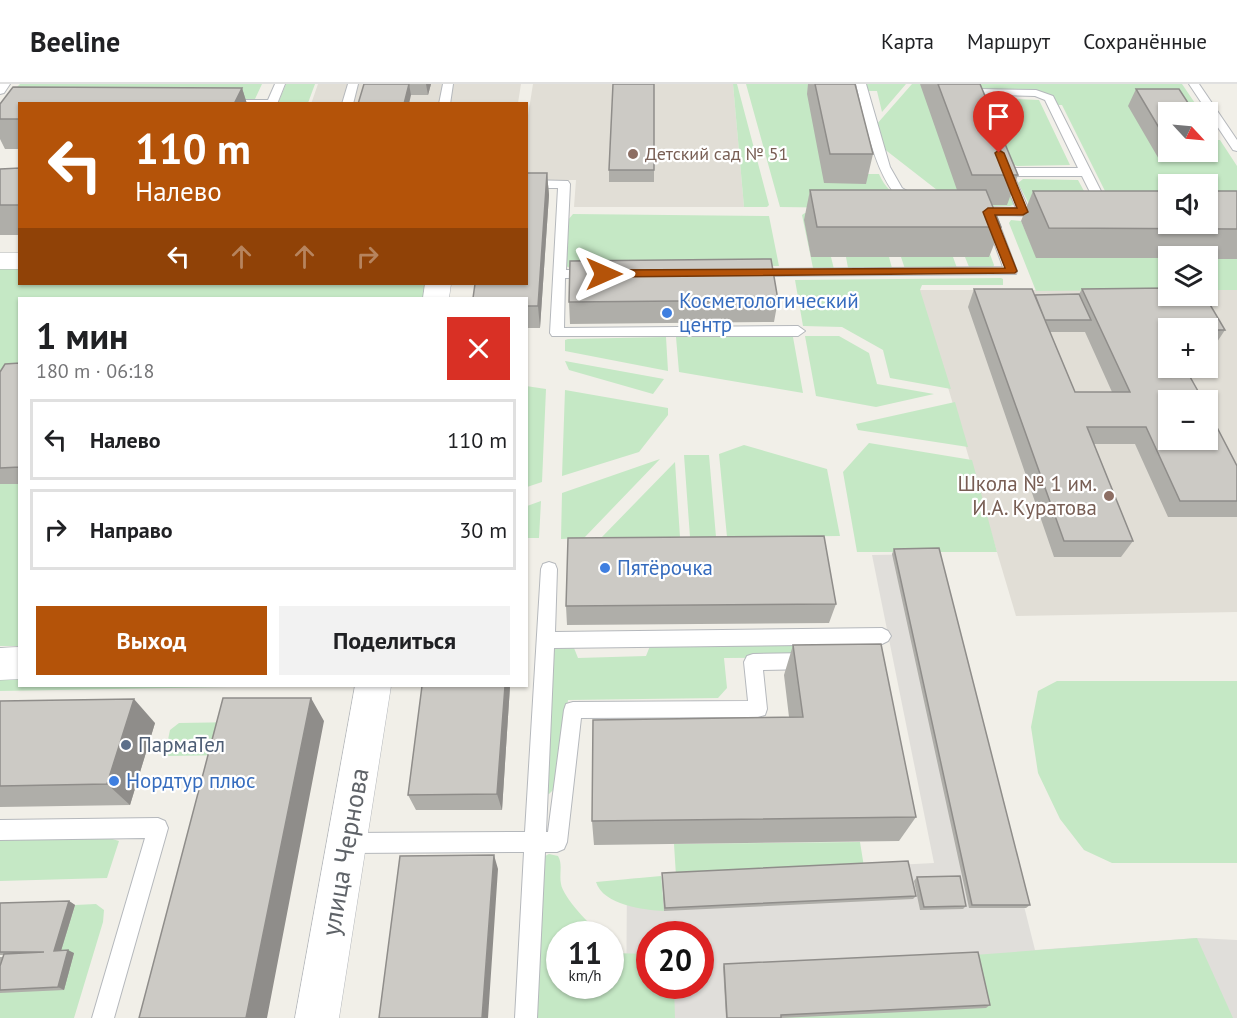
<!DOCTYPE html>
<html lang="ru">
<head>
<meta charset="utf-8">
<style>
	body { margin:0; font-family:"PT Sans",sans-serif; background:#f2f2f2; color:#202124; height:100vh; display:flex; flex-direction:column; font-size:22px; white-space:nowrap }
	* { box-sizing:border-box; margin:0 }
	p { font-size:20px; color:#757577 }
	.icon { flex:none; width:33px; height:33px; fill:none; stroke:currentColor; stroke-width:2; stroke-linecap:round; stroke-linejoin:round }
	.map { position:relative; flex:1; overflow:hidden }
	.side { position:absolute; left:18px; top:213px; width:510px; height:390px; display:flex; flex-direction:column; background:#fff; border-radius:0px; box-shadow:0 2px 4px #0004 }
	.side>* { flex:none }
	.hud { position:absolute; left:18px; top:18px; width:510px; height:183px; border-radius:0px; box-shadow:0 2px 4px #0004; background:#b45309; color:#fff; overflow:hidden }
	.needle { width:39px; rotate:116deg }
	.controls { position:absolute; left:1158px; top:18px; display:grid; gap:12px }
	.controls a { display:grid; place-items:center; width:60px; height:60px; border-radius:0px; background:#fff; box-shadow:0 2px 4px #0004; font-size:30px }
	.speed { position:absolute; left:546px; top:837px; display:flex; gap:12px; font-size:30px; font-weight:700; text-align:center }
	.speed>* { display:grid; place-content:center; width:78px; height:78px; border-radius:50%; background:#fff; box-shadow:0 2px 4px #0004; line-height:1 }
	.speed small { font-size:15px; font-weight:400 }
	.speed .limit { border:9px solid #d22; background:#fff; color:#111 }
	.pin { position:absolute; display:grid; place-items:center; width:51px; height:51px; color:#fff; margin:-62px -26px; border-radius:50% 50% 50% 0; rotate:-45deg; box-shadow:0 0 6px #0007 }
	.pin .icon { rotate:45deg }
	.me { position:absolute; width:66px; margin:-33px; rotate:90deg; stroke-linejoin:round; filter:drop-shadow(0 0 4px #0008) }
	.turn { display:flex; align-items:center; gap:21px; height:126px; padding:0 18px; font-size:27px }
	.turn .icon { width:78px; height:78px; stroke-width:2.5 }
	.turn b { display:block; font-size:42px; line-height:51px }
	.lanes { display:flex; align-items:center; height:57px; padding:0 18px; background:#0003; justify-content:center; gap:30px; direction:ltr }
	.lanes .off { opacity:.35 }
	.round { display:grid; place-items:center; flex:none; width:63px; height:63px; border-radius:0px; background:#f2f2f2 }
	.overview { display:flex; align-items:center; justify-content:space-between; height:102px; padding:0 18px }
	h1 { font-size:36px; font-weight:600; line-height:45px }
	.primary-button { display:flex; gap:12px; margin-top:auto; padding:12px 18px }
	.primary-button a { flex:1; height:69px; border-radius:0px; background:#b45309; color:#fff; font-size:24px; font-weight:600; line-height:69px; text-align:center }
	.primary-button a+a { background:#f2f2f2; color:#202124 }
	ul { padding:0; list-style:none }
	li { display:flex; align-items:center; gap:18px; height:81px; margin:0 12px 9px; padding:0 6px; border:3px solid #e0e0e0; border-radius:0px }
	li div { flex:1 }
	li b { display:block; font-size:22px }
	li em { font-style:normal }
	header { display:flex; align-items:center; gap:36px; box-sizing:border-box; height:84px; padding:0 30px; background:#fff; border-bottom:2px solid #e0e0e0 }
	header strong { font-size:28px }
	nav { display:flex; gap:33px; margin-inline-start:auto; font-size:21px }
	.map>svg:first-child { display:block }
</style>
</head>
<body>
<header>
<strong>Beeline</strong>
<nav><a>Карта</a><a>Маршрут</a><a>Сохранённые</a></nav>
</header>
<div class="map">
<svg width="1237" height="934" viewBox="0 0 1237 934">
	<rect width="100%" height="100%" fill="#f1efe8"/>
	<path fill="#e0deda" fill-rule="evenodd" d="M936 470 1035 866 1197 854 1237 856V934H626L627 795 934 779 872 471ZM650 850H700V902H650Z"/>
	<path fill="#e1ded6" fill-rule="evenodd" d="M318 0H521L518 19 311 20Z
		M533 0H733L744 123H574L576 96H527L526 44Z
		M919 206H1168V212H1208V206H1237V528L1016 532ZM1168 244H1208V284H1168ZM1168 316H1208V356H1168Z"/>
	<path fill="#c5e8c5" d="M20 0H262L255 15 25 14 16 4Z
		M286 0H315L308 19H278Z
		M733 0H737L769 121 767 123H744Z
		M746 0H855L860 18H847L864 90H879C891 117 910 116 936 125L780 123Z
		M863 0H906L882 28 877 7H865Z
		M912 0H920L1011 108 1015 120 1010 122H962L955 120 883 64 876 41Z
		M978 0H1182L1201 28H1175L1129 22 1160 76 1208 68V56H1220L1237 82V124H1208V100H1168V124L1110 117 1062 21H1057C1046 0 1006 6 984 6Z
		M989 14 1039 16 1070 81 1017 82 1010 79 985 17Z
		M1023 95 1078 96 1091 120 1030 122 1018 99Z
		M805 129H970L976 132 994 181 993 184 969 183 965 173H989L805 136 811 172 831 173 834 185 813 184 802 131Z
		M573 130 769 132 779 182 574 186 566 182 568 136Z
		M1011 136 1021 137 1037 174H1168V206L1036 207 1009 139Z
		M846 173H889L892 184H848Z
		M901 173H953L957 184 905 185Z
		M1208 175H1237V206H1208Z
		M0 185H19L20 200H430L427 214H20L19 562H0Z
		M1001 194 1003 195V201H922L920 206 951 305 890 294 883 266 842 243 803 242 795 196Z
		M805 252H839L869 269 877 300 934 310 876 323 816 312Z
		M666 253 668 287 565 267V256L568 255Z
		M676 253H793L803 309 679 288Z
		M565 277 664 295 653 310 569 286Z
		M526 302 546 305 542 398 527 403Z
		M565 306 668 324V331L639 368 562 392Z
		M955 318 968 363 858 346 856 340Z
		M869 359 972 376 997 468H857L843 388Z
		M744 361 827 385 840 452 727 453 719 370Z
		M684 371H709L716 453H690Z
		M660 375 584 454 561 455 562 409Z
		M675 378 680 453 601 454Z
		M541 417 539 454H527V422Z
		M845 558 847 573 724 574 727 604 718 614 568 616 556 703 549 710 545 708 551 568 555 564H574L578 574 646 572 650 562Z
		M0 589H19L20 602H292L0 607Z
		M1057 597H1237V779H1112L1084 766 1060 735 1038 689 1031 643 1038 607Z
		M240 638 232 671 169 672 165 670 170 646 179 639Z
		M109 754 119 757 107 794 0 797V756Z
		M860 758 864 783 676 792 674 760Z
		M549 770 558 772C563 780 559 790 561 800 563 813 591 843 602 850H560V902H610L611 859 613 869 649 870 650 902H674L675 934H535L545 772Z
		M661 792 664 827C644 826 603 821 596 798Z
		M96 820 104 826 103 838 74 934H0V898L60 869 75 821Z
		M1197 854 1233 934H782L974 871Z"/>
	<g fill="none" stroke-linecap="round" stroke-linejoin="round">
		<defs>
			<path id="service" d="M0 0H10L4 9 0 10Z
				M275 0H285L277 20 220 19 225 16H268Z
				M348 0H358L353 20H342Z
				M443 0H453L450 20H439Z
				M856 0H866L890 83 902 104 921 115V121C880 129 863 27 856 0Z
				M1189 0H1199L1237 56V67L1233 66Z
				M975 5 1036 6 1053 12 1110 125 1108 128H1100L1082 92H1014L1028 124H1048L1054 128 1048 132 996 131 1017 187 1016 190 748 192 747 189 753 185 1003 183 984 131 976 130 974 127 980 123 1016 124 999 84 1001 82H1009L1011 84H1078L1045 16 1035 12 971 10 970 8Z
				M526 96 568 97 570 100 566 186H592L598 190 592 194H565L564 244 798 242 805 247 798 252H552L550 249 558 104H526Z
				M549 478 555 480 557 485 555 548 882 544 888 547 891 552 888 557 882 560 554 564 546 748H548L564 626 566 620 573 618 748 617 744 578 747 572 753 570 811 569 817 571 820 577 817 583 811 585 763 586 767 625 765 631 758 633 581 634 567 758 564 765 557 768H545L537 934H515L524 768 347 769 340 766 337 759 340 752 347 749 525 748 541 485 543 480Z
				M158 734 165 737 168 744 114 934H92L145 754 0 756V736Z"/>
			<path id="minor" d="M0 169H20V185H0Z
				M20 563V595L0 596V564Z"/>
			<path id="tertiary" d="M425 200H451L449 214H423Z
				M355 602H391L339 934H295Z"/>
		</defs>
		<use href="#service" stroke="#b5b8bc" stroke-width="2"/>
		<use href="#minor" stroke="#b5b8bc" stroke-width="1"/>
		<use href="#tertiary" stroke="#b5b8bc" stroke-width="1"/>
		<use href="#service" fill="#fff" fill-rule="evenodd"/>
		<use href="#minor" fill="#fff" fill-rule="evenodd"/>
		<use href="#tertiary" fill="#fff" fill-rule="evenodd"/>
	</g>
	<path fill="#afaea9" fill-rule="evenodd" d="M364 0H431L428 11H411Z
		M808 0H855L873 70 866 100 824 99 807 10Z
		M920 0H980L1018 91 1007 121H992L1001 143 989 173H811L804 136 810 106H957Z
		M242 4 247 20H20V65H5L0 55V20Z
		M1136 5 1168 28V68H1208V48L1215 59 1205 77H1160L1128 22Z
		M20 84V151H0V85Z
		M609 86H654V98H609Z
		M547 89 549 111 540 244H526V214Z
		M1033 107H1237V175H1208V172H1168V174H1036L1021 137Z
		M974 205 1035 211 1079 210 1082 205 1225 246 1213 264H1208V244H1168V284L1237 382V433H1168L1135 360H1094L1133 457 1121 473H1054L968 223ZM1050 248H1085L1112 308H1075Z
		M778 216 774 238 570 240 569 218Z
		M20 279V400H0V288Z
		M894 465 1030 821 1026 824H969L892 470Z
		M836 520 829 539 567 541 566 522Z
		M793 561 916 733 899 757 594 761 592 737 789 633 784 591Z
		M422 602H510L502 726H416L408 711Z
		M0 617 155 639 130 721 0 723Z
		M662 789 916 812 913 815 664 827Z
		M917 793 966 822 963 825 920 826 914 797Z
		M69 817 75 821 61 867 74 869 64 906 0 909V873H3V871H0V819Z
		M724 880 990 921 986 924 781 934H726L723 883Z"/>
	<path fill="#8f8d8a" d="M409 0 411 11 409 20H404Z
		M426 0H431L428 11Z
		M242 4 247 20H234Z
		M547 89 549 111 540 244 538 222Z
		M505 602H510L502 726 497 710Z
		M311 614 324 637 267 934H246Z
		M134 615 155 639 130 721 107 700Z
		M494 771 498 785 488 934H482Z
		M69 817 75 821 60 870 54 867Z
		M68 866 74 869 64 906 58 903Z"/>
	<path fill="#cccac5" stroke="#8f8d8a" stroke-width="1.5" d="M364 0H409L404 20H358Z
		M613 0H654V86H609Z
		M815 0H855L873 70H830Z
		M938 0H980L1018 91H972Z
		M13 3 242 4 234 20H20V35H0V20Z
		M1136 5H1179L1194 28H1168V59Z
		M1208 48 1215 59H1208Z
		M20 84V121H0V85Z
		M526 89H547L538 222H526V214H473L475 200H526Z
		M810 106H986L1001 143H817Z
		M1033 107H1168V140H1208V107H1237V145L1049 144Z
		M771 175 778 216 569 218 570 177Z
		M1168 204V212H1205L1225 246H1208V244H1168V246L1166 247 1168 251V284H1185L1203 316H1168V356H1208V326L1237 382V417H1180L1146 343H1087L1133 457H1064L974 205H1032L1075 308H1130L1082 205Z
		M1079 210 1091 236H1045L1035 211Z
		M20 279V383L0 384V288L5 280Z
		M824 452 836 520 566 522 568 454Z
		M939 464 1030 821H972L894 465Z
		M881 560 916 733 592 737 593 636 803 633 793 561Z
		M422 602H505L497 710 408 711Z
		M223 614H311L246 934H139Z
		M134 615 107 700 0 702V617Z
		M494 771 482 934H379L400 772Z
		M908 777 916 812 665 824 662 789Z
		M960 792 966 822 924 823 917 793Z
		M69 817 54 867 68 866 58 903 0 906V882L4 870 44 868H0V819Z
		M978 868 990 921 781 931V934H727L724 880Z"/>
	<path fill="#b45309" stroke="#753606" stroke-width="1.5" d="M999 66 1004 69 1028 128 1023 131H995L1017 187 1015 189 604 193 599 190 604 186 1005 184 983 128 988 124H1017L995 69Z"/>
	<g fill="#8d6e63" stroke="#fff" stroke-width="2">
		<circle cx="633" cy="70" r="6"/>
		<circle cx="1109" cy="412" r="6"/>
	</g>
	<g fill="#3f7fe0" stroke="#fff" stroke-width="2">
		<circle cx="667" cy="229" r="6"/>
		<circle cx="605" cy="484" r="6"/>
		<circle cx="114" cy="697" r="6"/>
	</g>
	<circle fill="#5c6f8a" stroke="#fff" stroke-width="2" cx="126" cy="661" r="6"/>
	<g text-anchor="middle" stroke-width="4.5" stroke-linejoin="round" paint-order="stroke">
		<g font-size="18" fill="#785e54" stroke="#fff" text-anchor="start">
			<text x="645" y="76">Детский сад № 51</text>
		</g>
		<g font-size="21" fill="#366cbe" stroke="#fff" text-anchor="start">
			<text x="679" y="224">Косметологический<tspan x="679" dy="24">центр</tspan></text>
			<text x="617" y="491">Пятёрочка</text>
			<text x="126" y="704">Нордтур плюс</text>
		</g>
		<g font-size="21" fill="#785e54" stroke="#fff" text-anchor="end">
			<text x="1097" y="407">Школа № 1 им.<tspan x="1097" dy="24">И.А. Куратова</tspan></text>
		</g>
		<g font-size="21" fill="#4e5e75" stroke="#fff" text-anchor="start">
			<text x="138" y="668">ПармаТел</text>
		</g>
		<g font-size="26" fill="#5f6368" stroke="#fff">
			<text transform="translate(345 768) rotate(-80)" y="9">улица Чернова</text>
		</g>
	</g>
</svg>
<div class="controls">
<a><svg class="needle" viewBox="-14 -14 28 28"><path d="M0-13l5 13h-10z" fill="#e53935"/><path d="M0 13l5-13h-10z" fill="#757577"/></svg></a>
<a><svg class="icon" aria-label="sound" viewBox="0 0 24 24"><path d="M4 9h4l5-4v14l-5-4H4zM17 9q2 3 0 6"/></svg></a>
<a><svg class="icon" aria-label="layers" viewBox="0 0 24 24"><path d="M12 4l9 5-9 5-9-5zM3 14l9 5 9-5"/></svg></a>
<a>+</a>
<a>−</a>
</div>
<div class="speed"><div>11<small>km/h</small></div><div class="limit">20</div></div>
<div class="pin" style="left:999px;top:69px;background:#d93025"><svg class="icon" aria-label="arrive" viewBox="0 0 24 24"><path d="M6 21V4h12l-3 4 3 4H6"/></svg></div>
<svg class="me" style="left:604px;top:190px" viewBox="-20 -20 40 40"><path d="M0-17L14 15 0 8-14 15z" fill="#b45309" stroke="#fff" stroke-width="4"/></svg>
<div class="hud">
<div class="turn"><svg class="icon" aria-label="left" viewBox="0 0 24 24"><path d="M17 20v-9H6M10 6l-5 5 5 5"/></svg><div><b>110 m</b>Налево</div></div>
<div class="lanes"><svg class="icon" aria-label="left" viewBox="0 0 24 24"><path d="M17 20v-9H6M10 6l-5 5 5 5"/></svg><svg class="icon off" aria-label="ahead" viewBox="0 0 24 24"><path d="M12 20V5M6 11l6-6 6 6"/></svg><svg class="icon off" aria-label="ahead" viewBox="0 0 24 24"><path d="M12 20V5M6 11l6-6 6 6"/></svg><svg class="icon off" aria-label="right" viewBox="0 0 24 24"><path d="M7 20v-9h11M14 6l5 5-5 5"/></svg></div>
</div>
<section class="side">
<div class="overview"><div><h1>1 мин</h1><p>180 m · 06:18</p></div><a class="round" style="background:#d93025;color:#fff"><svg class="icon" aria-label="close" viewBox="0 0 24 24"><path d="M6 6l12 12M18 6L6 18"/></svg></a></div>
<ul>
<li><svg class="icon" aria-label="left" viewBox="0 0 24 24"><path d="M17 20v-9H6M10 6l-5 5 5 5"/></svg><div><b>Налево</b></div><em>110 m</em></li>
<li><svg class="icon" aria-label="right" viewBox="0 0 24 24"><path d="M7 20v-9h11M14 6l5 5-5 5"/></svg><div><b>Направо</b></div><em>30 m</em></li>
</ul>
<div class="primary-button"><a>Выход</a><a>Поделиться</a></div>
</section>
</div>
</body>
</html>
